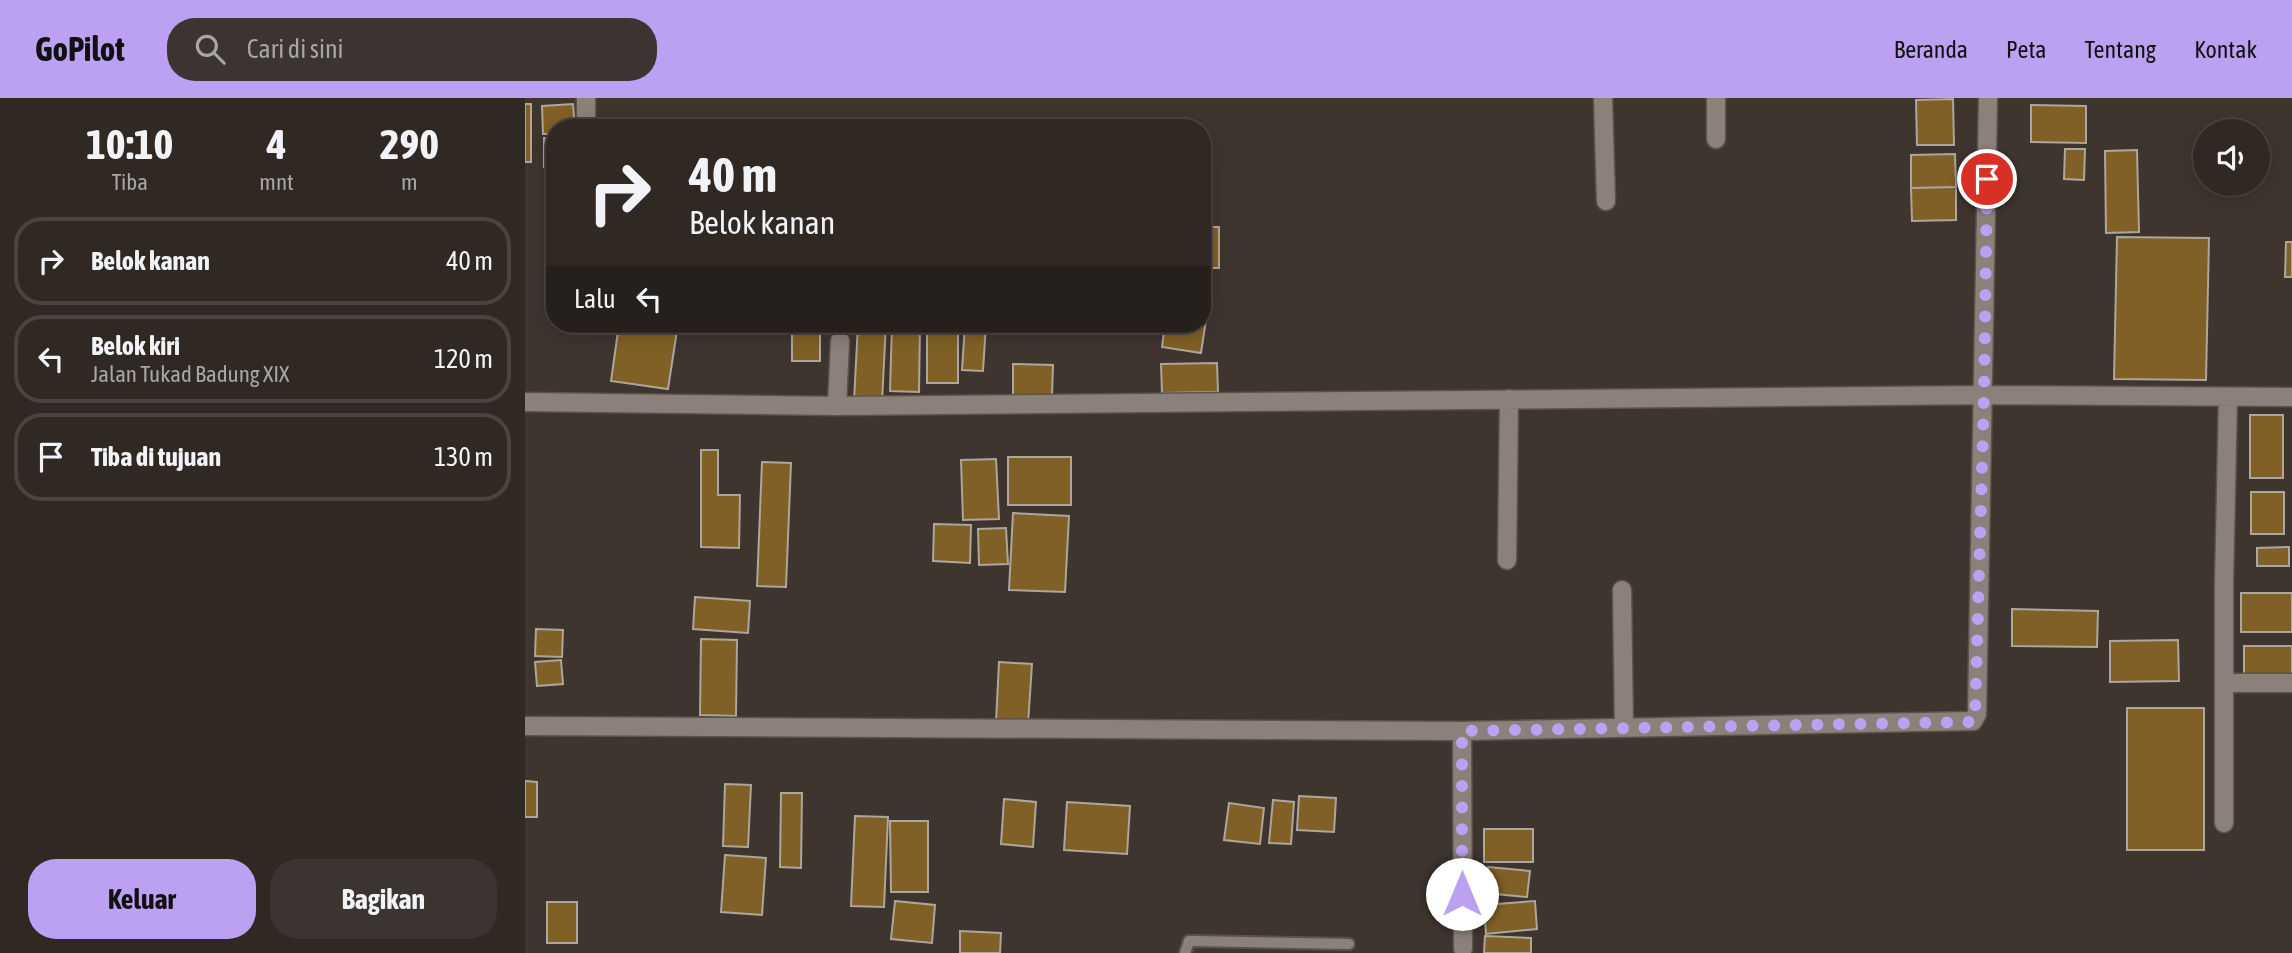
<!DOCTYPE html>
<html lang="id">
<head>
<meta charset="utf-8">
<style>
	body { margin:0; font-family:"Asap Condensed",sans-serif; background:#3b3430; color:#f1f3f6; height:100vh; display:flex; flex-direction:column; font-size:26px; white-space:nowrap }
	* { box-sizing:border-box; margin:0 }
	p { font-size:23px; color:#a7a6a6 }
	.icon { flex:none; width:38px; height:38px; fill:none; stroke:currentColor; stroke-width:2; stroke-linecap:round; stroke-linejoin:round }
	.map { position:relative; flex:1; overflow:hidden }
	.sheet { display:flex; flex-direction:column; background:#2f2823; width:525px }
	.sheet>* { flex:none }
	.guide { position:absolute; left:21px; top:21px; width:665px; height:214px; border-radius:28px; box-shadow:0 4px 18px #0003,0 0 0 2px #4a4441; background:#2f2823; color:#f1f3f6; overflow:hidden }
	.tools { position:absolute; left:1668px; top:21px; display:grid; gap:14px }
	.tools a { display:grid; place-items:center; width:77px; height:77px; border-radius:50%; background:#2f2823; box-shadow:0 4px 18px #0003,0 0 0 2px #4a4441; font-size:35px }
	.pin { position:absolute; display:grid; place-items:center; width:60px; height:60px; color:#fff; margin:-30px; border:4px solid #fff; border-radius:50%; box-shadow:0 2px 7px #0007 }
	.me { position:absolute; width:77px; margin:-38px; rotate:0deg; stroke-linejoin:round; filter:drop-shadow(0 0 5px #0008) }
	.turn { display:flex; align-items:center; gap:24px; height:147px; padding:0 28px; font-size:32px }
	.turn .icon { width:91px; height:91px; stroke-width:2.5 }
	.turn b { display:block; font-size:49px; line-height:60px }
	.then { display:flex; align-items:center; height:66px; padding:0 28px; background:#0003; gap:14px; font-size:26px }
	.eta { display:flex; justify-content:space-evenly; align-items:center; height:119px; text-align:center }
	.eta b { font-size:42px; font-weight:700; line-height:49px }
	.button { display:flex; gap:14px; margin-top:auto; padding:14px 28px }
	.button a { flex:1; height:80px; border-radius:28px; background:#bca0f2; color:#111; font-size:28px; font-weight:700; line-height:80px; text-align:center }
	.button a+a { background:#3b3430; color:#f1f3f6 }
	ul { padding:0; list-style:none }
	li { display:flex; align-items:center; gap:21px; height:88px; margin:0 14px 10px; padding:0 14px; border:4px solid #4a4441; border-radius:28px }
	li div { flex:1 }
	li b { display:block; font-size:26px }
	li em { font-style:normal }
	header { display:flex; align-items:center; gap:42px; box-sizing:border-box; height:98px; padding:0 35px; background:#bca0f2; color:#111 }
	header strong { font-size:33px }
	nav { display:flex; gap:38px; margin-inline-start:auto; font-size:24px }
	.search { width:490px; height:63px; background:#3b3430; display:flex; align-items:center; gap:18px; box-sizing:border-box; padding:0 24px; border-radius:28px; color:#a7a6a6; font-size:26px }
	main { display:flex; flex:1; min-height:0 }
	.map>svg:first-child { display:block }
</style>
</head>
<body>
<header>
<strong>GoPilot</strong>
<div class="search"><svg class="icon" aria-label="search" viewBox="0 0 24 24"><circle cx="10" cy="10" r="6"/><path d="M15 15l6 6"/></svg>Cari di sini</div>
<nav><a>Beranda</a><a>Peta</a><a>Tentang</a><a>Kontak</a></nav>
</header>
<main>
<section class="sheet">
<div class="eta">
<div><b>10:10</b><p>Tiba</p></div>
<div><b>4</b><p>mnt</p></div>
<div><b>290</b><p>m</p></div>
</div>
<ul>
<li><svg class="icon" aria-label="right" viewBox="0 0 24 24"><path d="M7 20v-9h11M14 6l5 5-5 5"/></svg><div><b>Belok kanan</b></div><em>40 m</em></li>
<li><svg class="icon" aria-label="left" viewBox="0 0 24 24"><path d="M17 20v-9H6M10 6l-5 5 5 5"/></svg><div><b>Belok kiri</b><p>Jalan Tukad Badung XIX</p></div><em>120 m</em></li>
<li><svg class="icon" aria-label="arrive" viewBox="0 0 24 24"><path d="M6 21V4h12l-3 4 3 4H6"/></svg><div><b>Tiba di tujuan</b></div><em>130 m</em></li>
</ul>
<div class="button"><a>Keluar</a><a>Bagikan</a></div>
</section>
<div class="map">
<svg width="1767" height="855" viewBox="0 0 1767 855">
	<rect width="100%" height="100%" fill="#3f352f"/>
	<path fill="#806026" stroke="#ada69b" stroke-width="2" d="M1428 1 1429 47H1392L1391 2Z
		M0 6H6V64H0Z
		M48 6 50 30H30V36H18L17 8Z
		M1506 7 1561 8V45L1506 44Z
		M19 40H30V69H19Z
		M1540 51H1560L1559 82 1539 81Z
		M1612 52 1614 134 1581 135 1580 53Z
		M1430 56 1431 89 1386 90V57Z
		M22 76H30V106L21 105Z
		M1431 89V122L1387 123 1386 90Z
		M22 111H30V139H21Z
		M677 129H694V170H677Z
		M1592 139 1684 140 1681 282 1589 281Z
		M1761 144H1767V179H1760Z
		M677 201 684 202 676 255 637 249 640 226H677Z
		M94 226H153L143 291 86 283Z
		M267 226H295V263H267Z
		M333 226H361L357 304 329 303Z
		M367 226H395L394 294 365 293Z
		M402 226H433V285H402Z
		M440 226H461L458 273 437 272Z
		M692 265 693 294 637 295 636 266Z
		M488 266 528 267 527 298 488 297Z
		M1725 317H1758V380H1725Z
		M176 352H193V397H215L214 450 176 449Z
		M483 359H546V407H483Z
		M471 361 474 421 438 422 436 362Z
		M237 364 266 365 261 489 232 488Z
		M1726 394H1759V436H1726Z
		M488 415 544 418 540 494 484 492Z
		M409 426 446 427 445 465 408 463Z
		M481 430 483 466 454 467 453 431Z
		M1764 449V468H1732V450Z
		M1716 495H1767V534H1716Z
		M170 499 225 503 223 535 168 531Z
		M1487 511 1573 513 1572 549 1487 548Z
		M11 531 38 532 37 559 10 558Z
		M176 541 212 542 211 618 175 617Z
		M1653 542 1654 583 1585 584V543Z
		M1719 548H1767V581H1719Z
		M36 562 38 586 12 588 10 564Z
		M474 564 507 566 503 626 471 624Z
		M1602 610H1679V752H1602Z
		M0 683 12 684V719H0Z
		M200 686 226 687 223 749 198 748Z
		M256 695H277L276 770 255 769Z
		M774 698 811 700 809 734 772 732Z
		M479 701 511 704 508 749 476 746Z
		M748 702 769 704 766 746 744 745Z
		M542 704 605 708 602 756 539 752Z
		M704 705 739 710 735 746 699 742Z
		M330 718 363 719 359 809 326 808Z
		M365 723H403V794H366Z
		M959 731H1008V764H959Z
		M200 757 241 760 237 817 196 814Z
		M963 769 1005 773 1002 799 960 795Z
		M370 803 410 807 407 845 366 841Z
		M1010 803 1012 831 961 836 959 807Z
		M22 804H52V845H22Z
		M435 833 476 835 475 855H435Z
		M960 838 1006 840V855H959Z"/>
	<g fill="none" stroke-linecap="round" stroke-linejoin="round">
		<defs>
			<path id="lane" d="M660 855 664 843H669L824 846"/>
			<path id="street" d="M61 0V30
				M1078 0 1081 103
				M1191 41V0
				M0 304 312 308 1459 297 1767 299
				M312 308 315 243
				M982 462 984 301
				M1097 492 1099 630
				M1699 585H1767
				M0 628 937 633 1448 623 1452 616 1463 0
				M937 633 938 850
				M1699 725V485L1703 299"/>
		</defs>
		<use href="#lane" stroke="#5a534d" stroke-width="14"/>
		<use href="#street" stroke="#5a534d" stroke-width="21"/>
		<use href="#lane" stroke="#8c817a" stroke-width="10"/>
		<use href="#street" stroke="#8c817a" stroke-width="18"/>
	</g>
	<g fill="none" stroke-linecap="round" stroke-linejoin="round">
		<path stroke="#bca0f2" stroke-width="12" stroke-dasharray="0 21.6" d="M937 796V633L1445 624 1450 622 1459 297 1462 81"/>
	</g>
</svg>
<div class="tools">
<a><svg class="icon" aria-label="sound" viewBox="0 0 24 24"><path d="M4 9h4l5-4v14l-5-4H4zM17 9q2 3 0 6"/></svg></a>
</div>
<div class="pin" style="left:1462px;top:81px;background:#d93025"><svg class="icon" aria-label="arrive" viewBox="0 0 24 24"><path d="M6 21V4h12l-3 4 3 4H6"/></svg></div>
<svg class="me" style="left:937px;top:796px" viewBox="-20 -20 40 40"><circle r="19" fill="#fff"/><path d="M0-13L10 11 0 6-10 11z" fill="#bca0f2"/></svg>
<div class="guide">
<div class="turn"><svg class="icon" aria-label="right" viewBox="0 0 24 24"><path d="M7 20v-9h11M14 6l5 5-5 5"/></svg><div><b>40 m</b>Belok kanan</div></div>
<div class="then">Lalu<svg class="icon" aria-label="left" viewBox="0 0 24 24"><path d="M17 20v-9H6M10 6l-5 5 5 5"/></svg></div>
</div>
</div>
</main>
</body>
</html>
